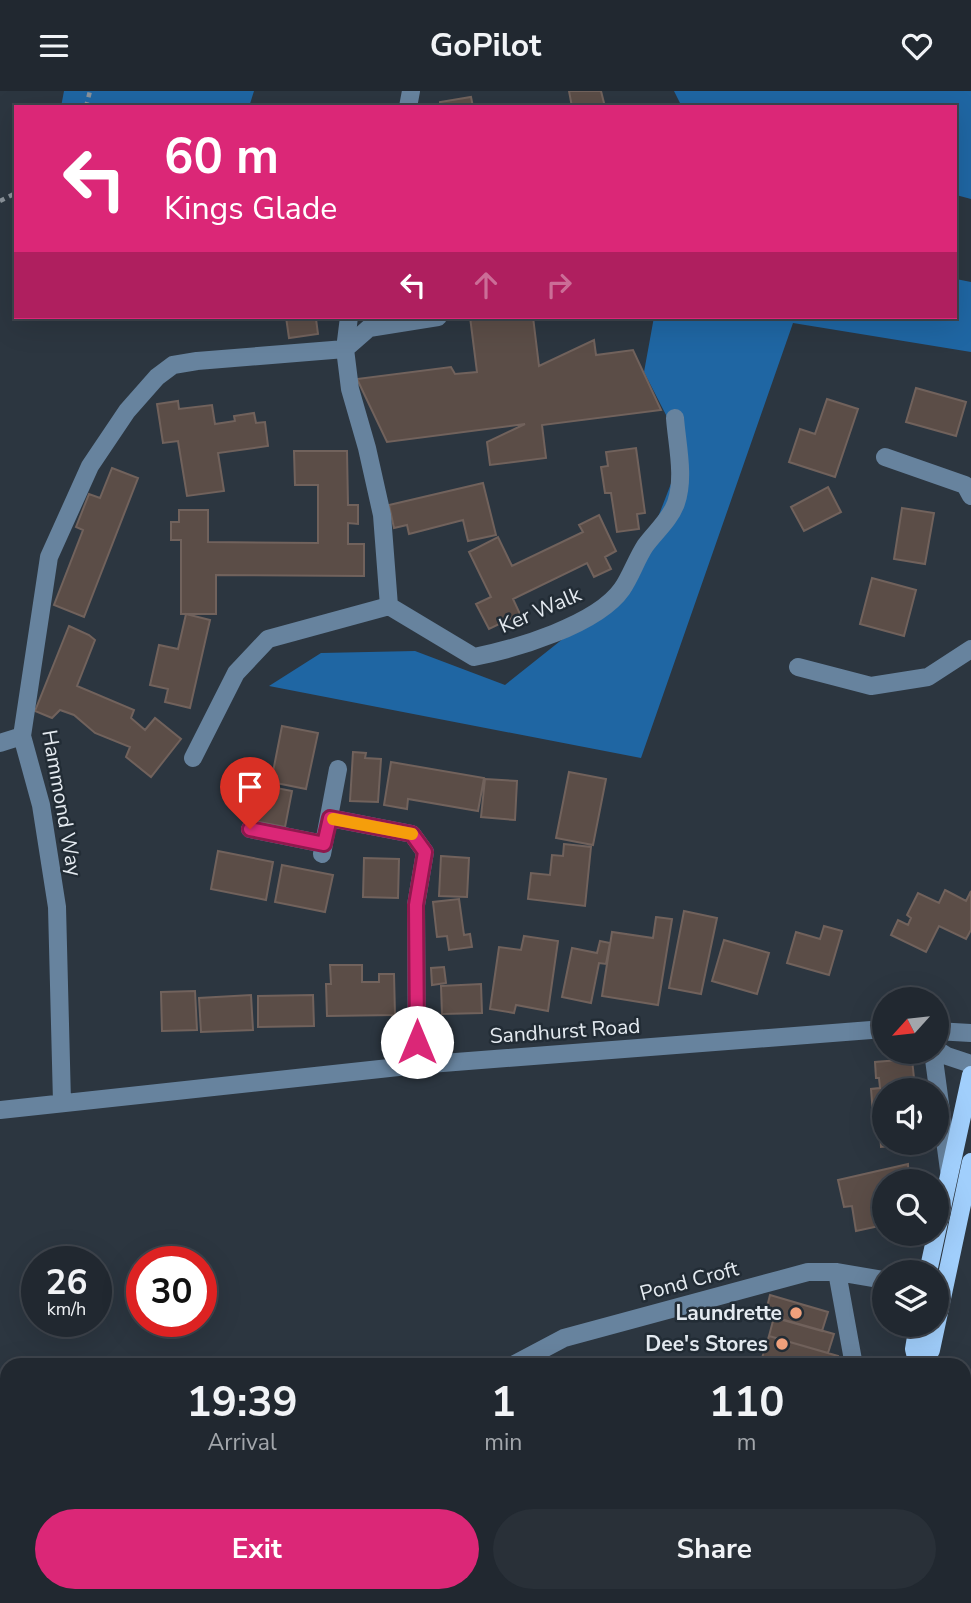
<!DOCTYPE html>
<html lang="en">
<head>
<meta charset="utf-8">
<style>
	body { margin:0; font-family:"Nunito Sans",sans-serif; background:#293038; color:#f1f3f6; height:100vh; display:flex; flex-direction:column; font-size:26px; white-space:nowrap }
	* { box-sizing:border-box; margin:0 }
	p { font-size:23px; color:#a2a6ab }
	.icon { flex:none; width:38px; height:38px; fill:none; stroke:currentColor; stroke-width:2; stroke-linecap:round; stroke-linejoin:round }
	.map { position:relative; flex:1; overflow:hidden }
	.details { position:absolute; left:0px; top:1267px; width:971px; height:245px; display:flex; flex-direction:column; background:#212830; border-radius:21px 21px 0 0; box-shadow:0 7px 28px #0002,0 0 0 2px #3e444c }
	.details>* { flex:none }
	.banner { position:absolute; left:14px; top:14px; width:943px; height:214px; border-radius:0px; box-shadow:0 7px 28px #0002,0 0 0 2px #3e444c; background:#db2777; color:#fff; overflow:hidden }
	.needle { width:46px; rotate:243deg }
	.fabs { position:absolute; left:872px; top:896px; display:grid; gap:14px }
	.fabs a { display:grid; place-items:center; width:77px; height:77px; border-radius:50%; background:#212830; box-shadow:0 7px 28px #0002,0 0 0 2px #3e444c; font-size:35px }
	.speed { position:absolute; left:21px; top:1155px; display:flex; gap:14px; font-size:35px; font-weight:700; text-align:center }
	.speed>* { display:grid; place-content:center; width:91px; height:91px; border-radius:50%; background:#212830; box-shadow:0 7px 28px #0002,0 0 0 2px #3e444c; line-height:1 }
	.speed small { font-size:18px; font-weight:400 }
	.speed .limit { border:10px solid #d22; background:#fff; color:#111 }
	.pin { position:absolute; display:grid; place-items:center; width:60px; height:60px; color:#fff; margin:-72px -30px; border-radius:50% 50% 50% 0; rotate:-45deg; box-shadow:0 0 7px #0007 }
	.pin .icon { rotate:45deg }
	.me { position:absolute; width:77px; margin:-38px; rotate:0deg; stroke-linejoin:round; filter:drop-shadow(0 0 5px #0008) }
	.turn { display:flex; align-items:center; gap:24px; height:147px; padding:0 35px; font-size:32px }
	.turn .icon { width:91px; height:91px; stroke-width:2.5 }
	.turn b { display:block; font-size:49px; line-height:60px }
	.lanes { display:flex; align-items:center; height:66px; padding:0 35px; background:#0003; justify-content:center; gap:35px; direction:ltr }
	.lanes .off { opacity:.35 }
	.eta { display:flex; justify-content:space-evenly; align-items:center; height:119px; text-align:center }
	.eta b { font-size:42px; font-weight:700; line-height:49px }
	.button { display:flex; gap:14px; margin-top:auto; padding:14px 35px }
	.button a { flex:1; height:80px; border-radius:42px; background:#db2777; color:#fff; font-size:28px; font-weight:700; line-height:80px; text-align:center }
	.button a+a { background:#293038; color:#f1f3f6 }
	header { display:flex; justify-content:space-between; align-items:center; height:91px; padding:0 35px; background:#212830; font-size:32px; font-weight:700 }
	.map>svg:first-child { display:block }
</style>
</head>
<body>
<header><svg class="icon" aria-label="menu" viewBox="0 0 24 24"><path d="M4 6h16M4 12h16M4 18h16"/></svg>GoPilot<svg class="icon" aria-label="heart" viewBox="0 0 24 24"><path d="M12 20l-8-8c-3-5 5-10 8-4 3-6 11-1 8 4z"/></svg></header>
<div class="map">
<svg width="971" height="1512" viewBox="0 0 971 1512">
	<rect width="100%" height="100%" fill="#2c3640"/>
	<path fill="#1f66a3" d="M64 0H254L249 16H61Z
		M674 0H971V108L956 104V16H682Z
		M956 188 971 191V261L793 232 641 667 269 595 321 562 415 560 505 594 569 543 628 504 684 359 644 281 654 226H956Z"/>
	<path fill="#5b4d47" stroke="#71625c" stroke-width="2" d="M569 0H601L605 16H572Z
		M471 6 473 16H440V11Z
		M286 226H326V227L316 228 318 243 289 247Z
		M470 226H533L539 275 594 249 596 264 633 259 661 319 542 334 546 367 490 374 487 351 525 333 387 351 357 288 451 276 455 283 477 281Z
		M916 297 966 311 956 345 906 331Z
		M827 308 858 318 835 386 789 371 800 338 815 343Z
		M178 310 179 318 212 314 215 333 235 330 234 325 254 322 256 332 265 331 268 355 218 362 224 400 187 405 178 350 163 352 157 313Z
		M636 357 645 422 637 423 639 438 617 441 611 402H605L601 376 608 375 606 361Z
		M294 360H347L348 414H358V433L348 432V453H364V485L216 484V523H181V449H171V431H179V419H208V451L318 452V394H295Z
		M112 377 138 387 84 526 54 514 83 439 76 436 89 403 100 407Z
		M483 392 496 444 468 450 463 429 409 443 407 434 394 437 389 414Z
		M828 396 841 421 804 440 791 416Z
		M902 417 934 422 925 473 894 468Z
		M599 424 616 460 605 466 611 478 594 486 587 472 513 508 520 523 489 538 476 513 491 506 469 461 498 446 512 475 583 441 579 434Z
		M872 487 916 499 904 545 860 533Z
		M186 523 210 529 190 617 165 611 168 598 150 594 159 554 178 558Z
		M69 535 89 544 95 549 77 595 134 619 131 627 145 639 155 627 181 648 151 686 126 666 130 656 95 642 74 624 60 619 52 627 35 620Z
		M282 635 318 642 306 698 271 691Z
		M353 661 366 662 365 667 381 668 378 711 350 710Z
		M391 671 484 687 478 720 408 708 407 718 384 714Z
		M569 681 606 688 593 754 556 747Z
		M485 688 517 690 515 729 481 726Z
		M256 693 292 700 285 736 249 729Z
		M564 753 591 756 585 815 528 808 531 782 550 784 552 764 563 765Z
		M218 760 273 771 266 809 211 798Z
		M441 765 469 767 467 806 439 805Z
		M364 767 399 768 398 807 363 806Z
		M282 774 333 784 325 821 275 811Z
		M945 799 966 810 971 800V839L966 848 939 835 926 861 891 844 898 829 908 834 911 827 907 824 918 802 939 812Z
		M459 808 464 844 470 843 472 856 449 859 447 845 437 846 433 811Z
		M684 820 717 827 701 903 669 897Z
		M656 826 672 828 658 914 602 905 612 841 653 847Z
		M824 835 842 840 829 884 787 872 796 841 820 848Z
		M524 845 558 850 548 920 516 914 514 922 490 918 499 856 521 859Z
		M724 849 769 862 757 903 712 890Z
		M600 850 610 852 606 873 599 872 591 912 562 906 572 857 597 862Z
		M330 874H362V891H379V883H394L395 924 327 925 326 893H331Z
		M444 876 446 892 432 894 431 877Z
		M481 893 482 922 442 923 441 895Z
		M195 900 197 939 162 940 161 901Z
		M251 904 253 939 201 941 199 907Z
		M313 904 314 935 258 936V905Z
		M912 968 914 987 903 988 904 999H884V1052L909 1053 881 1056 879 1022 873 1023 871 998 880 997 879 987H876L875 971Z
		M908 1073 909 1090H884V1134L856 1140 852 1115 844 1116 838 1089Z
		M770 1204 828 1221 822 1240 765 1224Z
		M774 1226 834 1243 828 1262 769 1245Z
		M769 1245 838 1265 836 1274H786L762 1267Z
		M717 1505H810L808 1512H754Z"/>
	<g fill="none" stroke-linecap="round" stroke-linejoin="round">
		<path stroke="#899199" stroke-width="4.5" stroke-dasharray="5 5" stroke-linecap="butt" d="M86 16 90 0
			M0 110 16 102"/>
		<path stroke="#67839e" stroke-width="18" d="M408 16 411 0
			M349 226 345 258 350 298 367 357 382 424 389 515 474 566C515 558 597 534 622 498 631 485 636 469 645 455 655 441 670 429 676 412 685 386 677 354 675 327
			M885 366 965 394 971 405
			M798 576 871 595 928 586 971 558
			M0 652 22 645
			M193 667 236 582 268 548 389 515
			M330 727 412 743 425 761 416 814 417 974
			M250 738 324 753
			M322 763 338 678
			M936 940 971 942
			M936 958 947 965 971 973
			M933 961 949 1079
			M62 1011 57 816 41 714 22 645 49 466 90 375 127 320 157 286 173 274 197 270 345 258 369 237 438 226
			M0 1019 417 974 884 938
			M837 1181 853 1269
			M513 1274 564 1247 808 1181H837L884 1189
			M0 1361 7 1375
			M71 1505 73 1512
			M643 1512 644 1505"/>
		<path stroke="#a1cffc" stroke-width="18" d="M928 1181 971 984
			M918 1274 914 1258 918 1234
			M922 1274 931 1259 971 1071
			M859 1512 861 1505"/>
	</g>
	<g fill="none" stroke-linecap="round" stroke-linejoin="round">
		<defs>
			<path id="route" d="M250 738 324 753 330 727 412 743 425 761 416 814 417 951"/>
		</defs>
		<use href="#route" stroke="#8e194d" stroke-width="18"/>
		<use href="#route" stroke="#db2777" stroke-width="12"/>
		<path stroke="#f59e0b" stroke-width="12" d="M333 728 412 743"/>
	</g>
	<g fill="#f1a17c" stroke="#222c35" stroke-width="2.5">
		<circle cx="796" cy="1222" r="7"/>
		<circle cx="782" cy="1253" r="7"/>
	</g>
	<g text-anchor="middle" stroke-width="5" stroke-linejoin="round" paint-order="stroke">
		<g font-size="21" fill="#e4eaf0" stroke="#222c35">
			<text transform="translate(540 519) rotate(-23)" y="7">Ker Walk</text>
			<text transform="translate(62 712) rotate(80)" y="7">Hammond Way</text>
			<text transform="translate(565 940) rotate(-4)" y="7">Sandhurst Road</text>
			<text transform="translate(689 1190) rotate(-15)" y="7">Pond Croft</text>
		</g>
		<g font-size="21" font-weight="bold" fill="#e4eaf0" stroke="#222c35" text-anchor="end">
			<text x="782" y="1229">Laundrette</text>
			<text x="768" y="1260">Dee's Stores</text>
		</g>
	</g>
</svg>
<div class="fabs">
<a><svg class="needle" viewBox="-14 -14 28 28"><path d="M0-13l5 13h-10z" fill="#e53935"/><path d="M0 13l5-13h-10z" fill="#a2a6ab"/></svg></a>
<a><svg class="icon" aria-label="sound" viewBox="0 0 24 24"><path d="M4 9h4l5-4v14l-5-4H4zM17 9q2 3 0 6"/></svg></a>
<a><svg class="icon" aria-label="search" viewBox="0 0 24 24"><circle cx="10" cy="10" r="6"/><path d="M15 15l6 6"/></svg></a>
<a><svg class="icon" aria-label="layers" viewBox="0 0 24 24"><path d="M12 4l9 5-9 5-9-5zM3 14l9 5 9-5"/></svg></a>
</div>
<div class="speed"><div>26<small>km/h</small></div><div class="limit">30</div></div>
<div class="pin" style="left:250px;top:738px;background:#d93025"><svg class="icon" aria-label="arrive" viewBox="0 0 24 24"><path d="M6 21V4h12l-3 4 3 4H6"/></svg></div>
<svg class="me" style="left:417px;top:951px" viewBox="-20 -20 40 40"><circle r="19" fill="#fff"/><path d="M0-13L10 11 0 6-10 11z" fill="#db2777"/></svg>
<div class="banner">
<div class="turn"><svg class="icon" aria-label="left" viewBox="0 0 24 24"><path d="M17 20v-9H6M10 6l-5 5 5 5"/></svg><div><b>60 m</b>Kings Glade</div></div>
<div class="lanes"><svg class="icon" aria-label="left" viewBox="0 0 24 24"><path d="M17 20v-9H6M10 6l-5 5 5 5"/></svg><svg class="icon off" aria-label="ahead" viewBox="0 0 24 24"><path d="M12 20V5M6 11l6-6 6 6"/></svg><svg class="icon off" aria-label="right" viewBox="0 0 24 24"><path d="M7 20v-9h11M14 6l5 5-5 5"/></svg></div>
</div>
<section class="details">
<div class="eta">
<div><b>19:39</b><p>Arrival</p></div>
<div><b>1</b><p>min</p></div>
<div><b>110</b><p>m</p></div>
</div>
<div class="button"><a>Exit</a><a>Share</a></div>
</section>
</div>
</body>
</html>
